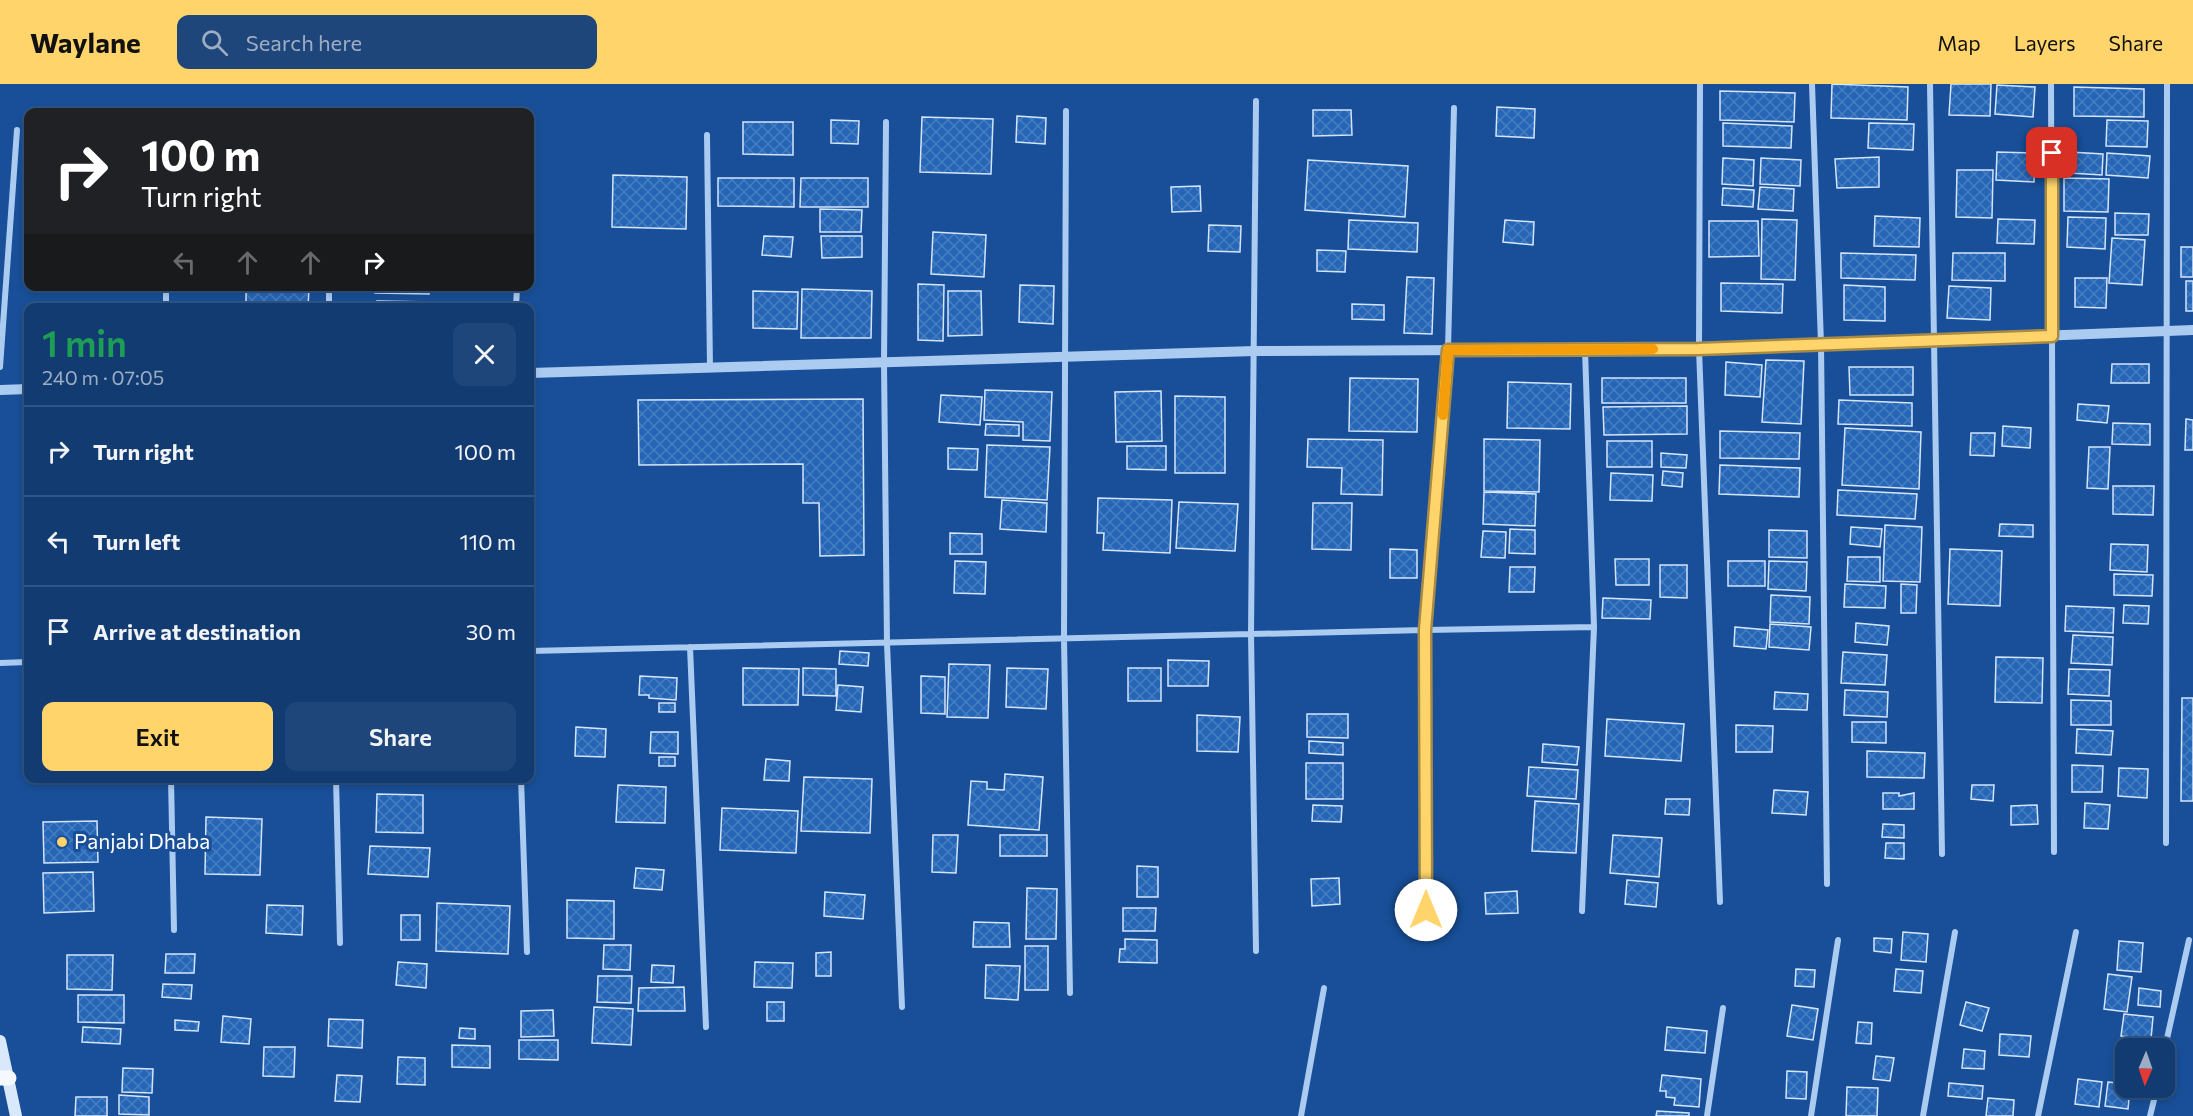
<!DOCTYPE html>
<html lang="en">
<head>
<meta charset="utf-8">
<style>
	body { margin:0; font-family:Commissioner,sans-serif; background:#1f467a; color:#f1f3f6; height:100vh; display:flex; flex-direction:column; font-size:22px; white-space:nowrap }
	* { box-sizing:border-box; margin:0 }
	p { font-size:20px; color:#9cadc4 }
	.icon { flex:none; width:33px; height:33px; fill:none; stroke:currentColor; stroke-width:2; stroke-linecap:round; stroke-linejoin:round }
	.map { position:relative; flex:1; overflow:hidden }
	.details { position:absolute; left:24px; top:219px; width:510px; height:480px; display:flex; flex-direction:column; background:#123b72; border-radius:12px; box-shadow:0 3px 9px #0003,0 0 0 2px #315584 }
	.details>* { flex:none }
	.top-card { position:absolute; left:24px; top:24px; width:510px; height:183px; border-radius:12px; box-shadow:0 3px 9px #0003,0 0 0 2px #315584; background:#202124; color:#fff; overflow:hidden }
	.needle { width:39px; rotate:182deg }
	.controls { position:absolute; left:2115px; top:954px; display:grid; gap:12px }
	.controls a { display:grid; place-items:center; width:60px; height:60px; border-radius:12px; background:#123b72; box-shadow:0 3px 9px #0003,0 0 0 2px #315584; font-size:30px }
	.pin { position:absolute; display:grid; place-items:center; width:51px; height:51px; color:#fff; margin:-26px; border-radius:12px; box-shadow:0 3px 9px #0006 }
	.me { position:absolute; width:66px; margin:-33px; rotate:0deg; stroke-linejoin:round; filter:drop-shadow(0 0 4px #0008) }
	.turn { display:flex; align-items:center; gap:21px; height:126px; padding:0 18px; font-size:27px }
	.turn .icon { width:78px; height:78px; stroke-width:2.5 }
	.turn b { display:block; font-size:42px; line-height:51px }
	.lanes { display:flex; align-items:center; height:57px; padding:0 18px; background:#0003; justify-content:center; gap:30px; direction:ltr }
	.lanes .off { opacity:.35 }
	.round { display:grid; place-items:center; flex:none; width:63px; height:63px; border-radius:12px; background:#1f467a }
	.summary { display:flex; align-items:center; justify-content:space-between; height:102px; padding:0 18px }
	h1 { font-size:36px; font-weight:600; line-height:45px; color:#1e9e55 }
	.cta { display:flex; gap:12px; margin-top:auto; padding:12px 18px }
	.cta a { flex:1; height:69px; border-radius:12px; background:#ffd56b; color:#111; font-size:24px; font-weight:600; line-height:69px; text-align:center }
	.cta a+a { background:#1f467a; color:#f1f3f6 }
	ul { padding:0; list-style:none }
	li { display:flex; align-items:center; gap:18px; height:90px; padding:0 18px; border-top:2px solid #315584 }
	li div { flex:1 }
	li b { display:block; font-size:22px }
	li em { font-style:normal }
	header { display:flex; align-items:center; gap:36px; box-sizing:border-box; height:84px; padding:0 30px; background:#ffd56b; color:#111 }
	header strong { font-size:28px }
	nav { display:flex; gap:33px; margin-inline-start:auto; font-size:21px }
	.search { width:420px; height:54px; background:#1f467a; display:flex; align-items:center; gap:15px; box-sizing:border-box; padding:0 21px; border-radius:12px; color:#9cadc4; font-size:22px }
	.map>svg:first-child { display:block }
</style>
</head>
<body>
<header>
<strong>Waylane</strong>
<div class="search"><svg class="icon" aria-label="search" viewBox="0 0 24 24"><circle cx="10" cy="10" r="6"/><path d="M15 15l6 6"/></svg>Search here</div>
<nav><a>Map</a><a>Layers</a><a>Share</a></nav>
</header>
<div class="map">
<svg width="2193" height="1032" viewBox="0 0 2193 1032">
	<defs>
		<pattern id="building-cross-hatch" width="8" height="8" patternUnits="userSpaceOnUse" patternTransform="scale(1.5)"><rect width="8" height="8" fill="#2666b6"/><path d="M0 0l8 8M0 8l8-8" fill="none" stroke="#477dc1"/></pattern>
	</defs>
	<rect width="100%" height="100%" fill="#184f98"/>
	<path fill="url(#building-cross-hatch)" stroke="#d3e5fc" stroke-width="1.5" d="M1832 0 1908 3 1907 36 1831 34Z
		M1951 0H1991L1990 32 1949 31Z
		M1997 1 2035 3 2033 33 1995 30Z
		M2074 3 2144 5V33L2074 32Z
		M1720 7 1795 9 1794 38 1720 36Z
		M1497 23 1535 25 1534 54 1496 52Z
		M1313 26H1351L1352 51 1313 52Z
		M1017 32 1046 34 1045 60 1016 58Z
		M922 33 993 35 991 90 920 88Z
		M831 36 859 37 858 60 831 59Z
		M2107 36 2148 37 2147 63 2106 62Z
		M743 38H793V71L743 70Z
		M1723 39 1792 42 1791 64 1723 62Z
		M1869 39 1914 40 1913 66 1868 64Z
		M1997 68 2035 69 2034 98 1996 96Z
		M2070 68 2103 70 2102 91 2069 89Z
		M2107 69 2150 72 2148 94 2106 91Z
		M1879 73V103L1837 104 1835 75Z
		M1723 74 1754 76 1753 102 1722 100Z
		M1761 74 1801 76 1800 102 1760 100Z
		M1308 76 1408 82 1405 133 1305 126Z
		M1957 86H1993L1992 134 1956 133Z
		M613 91 687 93 686 145 612 143Z
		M718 94H794V123L718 122Z
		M801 94H868V123H800Z
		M2064 94 2109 95 2108 128 2064 127Z
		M1200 102 1201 127 1172 128 1171 103Z
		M1760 103 1794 105 1793 127 1758 125Z
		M1723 104 1754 106 1753 123 1722 121Z
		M820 125 862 126 861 148H820Z
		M2115 129 2149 130 2148 151H2115Z
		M1875 132 1920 134 1919 163 1874 162Z
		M2068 133 2106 134 2105 165 2067 163Z
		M1762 135 1797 136 1795 196 1761 195Z
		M1998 135 2035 136 2034 160 1997 159Z
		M1349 136 1418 139 1417 168 1348 165Z
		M1505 136 1534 138 1533 161 1503 158Z
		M1709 137H1758L1759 172 1709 173Z
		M1209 141 1241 142 1240 168 1208 167Z
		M933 148 986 151 984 193 931 190Z
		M764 152 793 153 791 173 762 171Z
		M821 152H862V173L822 174Z
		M2112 154 2145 156 2142 201 2109 199Z
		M2181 163H2193V193H2181Z
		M1317 166 1346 167 1345 188 1317 187Z
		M1841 169 1916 171 1915 196 1841 194Z
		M1953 169H2005V197L1952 196Z
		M1407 193 1434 194 1432 250 1404 249Z
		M2075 194H2107L2106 224 2075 223Z
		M2186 197H2193V227H2186Z
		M1721 199 1783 200 1782 229 1721 227Z
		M918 200 944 201 943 257 918 256Z
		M1020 201 1054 202 1053 240 1019 238Z
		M1844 201 1885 203V237L1844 236Z
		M375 202H429V210L375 209Z
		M1949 202 1991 204 1990 236 1947 234Z
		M246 203 309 205 308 223 246 222Z
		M802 205 872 207 871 254H801Z
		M753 207 798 208 797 245 753 244Z
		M948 207H981L982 251 948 252Z
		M377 217 433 218V224H377Z
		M1352 220 1384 221V236L1352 235Z
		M1766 276 1804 277 1801 340 1762 338Z
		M1726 278 1762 281 1760 313 1725 311Z
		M2112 280H2149V299H2111Z
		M1849 283H1913V311H1850Z
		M1350 294 1418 295 1417 348 1349 347Z
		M1602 294H1686V319H1602Z
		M1508 298 1571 300 1570 345 1507 344Z
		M985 306 1052 308 1050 357 1023 356V338L984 336Z
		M1161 307 1162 357 1116 358 1115 308Z
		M941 311 982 313 980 341 939 338Z
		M1175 312 1225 313V389H1175Z
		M863 315 864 471 820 472 819 419H803V380L639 381 638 316Z
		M1839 316 1912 319V342L1838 340Z
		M2078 320 2109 322 2107 339 2077 336Z
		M1687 322V350L1604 351 1603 323Z
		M2186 335 2193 336V366H2185Z
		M2113 339 2150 340V361L2112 360Z
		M986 340 1019 341V352L985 351Z
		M2003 342 2031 344 2030 364 2002 362Z
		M1845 344 1921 348 1919 405 1842 401Z
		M1720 347 1800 349 1799 375 1720 374Z
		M1971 349H1995L1994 372 1970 371Z
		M1308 355 1383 356 1382 411 1341 410 1342 384 1307 383Z
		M1484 355 1540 356 1539 408 1484 407Z
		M1607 357H1652V383H1607Z
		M987 361 1050 363 1047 416 985 413Z
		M1127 362H1166V386L1127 385Z
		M2089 363H2110L2108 405 2087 404Z
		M948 364 978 365 977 386 948 385Z
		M1661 369 1687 371 1686 384 1661 383Z
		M1720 381 1800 384 1799 413 1719 410Z
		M1663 387 1683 389 1682 403 1662 401Z
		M1611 389 1653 391 1652 417 1610 416Z
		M2113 402H2154L2153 431 2113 430Z
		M1838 406 1917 410 1915 435 1837 431Z
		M1484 408 1536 410 1535 442 1483 440Z
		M1098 414 1172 416 1170 469 1103 466 1104 449H1097Z
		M1002 416 1047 419 1046 448 1000 445Z
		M1179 418 1238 420 1235 467 1176 464Z
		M1313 419H1352L1351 466 1312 465Z
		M2000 440 2033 441V453L1999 452Z
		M1885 441 1922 443 1920 498 1883 497Z
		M1851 443 1882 445 1880 463 1850 460Z
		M1510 445 1535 446V470L1509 469Z
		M1769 446 1807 447V474L1769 473Z
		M1483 447 1506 448 1505 474 1481 473Z
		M950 449 982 450V470H950Z
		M2111 460 2148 461 2147 488 2110 486Z
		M1390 465 1417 466V494H1390Z
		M1950 465 2002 467 2000 522 1948 520Z
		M1848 473H1880V498L1847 497Z
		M1615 475H1649V501H1616Z
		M955 477 986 478 985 510 954 509Z
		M1728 477H1765V502H1728Z
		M1769 477 1807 478 1806 507 1768 505Z
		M1660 481H1687V514L1660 513Z
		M1510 483H1535L1534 508H1509Z
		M2114 490 2153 491 2152 512 2114 511Z
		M1845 500 1886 502 1885 524 1844 523Z
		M1901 500 1917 501 1916 529H1901Z
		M1771 511 1810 513 1809 540 1770 538Z
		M1603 514 1651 516 1650 535 1602 534Z
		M2124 521 2149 522 2148 540 2123 539Z
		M2066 522 2114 524 2113 549 2065 547Z
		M1856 539 1889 542 1887 561 1855 558Z
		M1770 540 1811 543 1809 566 1769 563Z
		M1735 543 1768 546 1766 565 1734 562Z
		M2073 551 2113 553 2112 581 2071 579Z
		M840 567 869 569 868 582 839 580Z
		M1843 568 1887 571 1885 601 1841 599Z
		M1996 573 2043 574 2042 619 1995 618Z
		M1168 576 1209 577 1208 602H1168Z
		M949 580 990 581 988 634 947 633Z
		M743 584 799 585 798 621H743Z
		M803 584 836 585V612L803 611Z
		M1007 584 1048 585 1046 625 1006 623Z
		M1128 584H1161V617H1128Z
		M2069 585 2110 586 2109 612 2068 610Z
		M640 592 677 594 676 616 649 614V611H639Z
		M921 592 945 593V630L921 629Z
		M838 601 863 603 861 628 836 626Z
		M1845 606 1888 608 1887 633 1844 631Z
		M1775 608 1808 610 1807 626 1774 625Z
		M2182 614H2193V717H2181Z
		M2071 616 2111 617V641H2071Z
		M659 619H675V628H659Z
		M1307 630H1348V654L1307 653Z
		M1197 631 1240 633 1238 668 1197 667Z
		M1607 635 1684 640 1681 677 1605 672Z
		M1852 638H1886V659L1852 658Z
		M1736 641 1773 642 1772 668H1736Z
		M576 643 606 645 605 673 575 672Z
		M2077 645 2113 647 2111 671 2076 669Z
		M651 648H678V670L650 669Z
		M1309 657 1343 659V671L1309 669Z
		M1543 660 1579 663 1577 681 1542 678Z
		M1867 667 1925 669 1924 694 1867 693Z
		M659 673H675V682H659Z
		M766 675 790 677 789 697 764 696Z
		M1306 679H1343V715H1306Z
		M2072 681 2103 682 2102 708H2072Z
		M1529 683 1578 686 1576 715 1527 712Z
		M2119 684 2148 685 2147 714 2118 712Z
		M1005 690 1043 693 1039 746 968 741 971 697 987 698V705L1004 706Z
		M804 693 872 695 870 749 801 747Z
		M618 701 666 703 665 739 616 738Z
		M1972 701H1994L1993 717 1971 715Z
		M1774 706 1808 708 1806 731 1772 729Z
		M1883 709H1899V712L1914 709V725H1883Z
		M377 710 423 711V749L376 748Z
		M1666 715H1690L1689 731 1665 730Z
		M1535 717 1579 720 1576 769 1532 767Z
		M2085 719 2110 721 2108 745 2084 744Z
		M1313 721 1342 722 1341 738 1312 737Z
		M2037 721 2038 740 2011 741V722Z
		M722 724 798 727 796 769 720 766Z
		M206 733 262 735 260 791 205 790Z
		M97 737 98 778 44 779 43 738Z
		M1883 740 1904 741V754L1882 753Z
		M933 751H958L956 789 932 788Z
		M1000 751H1047V772H1000Z
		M1613 751 1662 754 1659 793 1610 789Z
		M1886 759H1904V775L1885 774Z
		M370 762 430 764 428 793 368 790Z
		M1137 782 1158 783V813H1137Z
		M636 784 664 786 662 806 634 804Z
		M93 788 94 827 44 829 43 789Z
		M1339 794 1340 820 1312 822 1311 795Z
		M1627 796 1658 799 1656 823 1625 820Z
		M1027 804 1057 805 1056 855H1026Z
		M1517 807 1518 829 1486 830 1485 809Z
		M825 808 865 811 863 835 824 832Z
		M567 816 614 817V855L567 854Z
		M437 819 510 822 508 870 436 867Z
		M267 821 303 822 302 851 266 849Z
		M1123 824H1156L1155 847H1123Z
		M401 831H420V856H401Z
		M974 838 1009 839 1010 863H973Z
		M1903 848 1928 850 1926 878 1901 876Z
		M1874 854 1892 855 1891 869 1874 867Z
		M1125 855 1157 856V879L1119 878 1120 865H1125Z
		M2119 857 2143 859 2141 888 2117 886Z
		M604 861H631L630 886 603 885Z
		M1025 862H1048V906H1025Z
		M831 868V892H816V869Z
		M166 870H195L194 889H165Z
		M67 871H113L112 906 67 905Z
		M398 878 427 880 426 904 396 901Z
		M755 878 793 879 792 904 754 903Z
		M652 881 674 882 673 899 651 898Z
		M986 881 1020 882 1018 916 985 914Z
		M1796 885 1815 886 1814 903 1795 902Z
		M1896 885 1923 887 1921 909 1894 907Z
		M2108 890 2132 893 2127 928 2104 925Z
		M598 892H632L631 919 597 918Z
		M163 900 192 901 191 915 162 913Z
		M684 903 685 927H638L639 904Z
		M2139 904 2161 907 2160 923 2138 921Z
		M78 911H124V939L78 938Z
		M767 918H784V937H767Z
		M1966 918 1989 924 1982 947 1960 941Z
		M1792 921 1818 925 1813 956 1787 952Z
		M594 923 633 925 631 961 592 959Z
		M553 926 554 952 521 953V927Z
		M2124 930 2153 933 2151 955 2121 952Z
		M223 932 251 935 249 960 221 958Z
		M329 935 363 936 362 964 328 962Z
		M175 936 199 938 198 947 175 946Z
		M1858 938 1872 939 1871 960 1856 959Z
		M83 943 121 945 120 960 82 958Z
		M1667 943 1707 947 1705 969 1665 966Z
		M460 944 475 945V955L459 954Z
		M2000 950 2031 952 2029 973 1999 971Z
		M519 956H558V976L519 975Z
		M452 961 490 962V984L452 983Z
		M264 963H295L294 993 263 992Z
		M1964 965 1985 967 1984 985 1962 984Z
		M1876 972 1894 974 1890 997 1873 995Z
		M398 973 425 974V1001L397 1000Z
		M123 984 153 985 152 1009 122 1008Z
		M1787 987 1807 988 1806 1015 1786 1014Z
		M337 991 362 992 360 1018 335 1017Z
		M1662 991 1701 995 1699 1023 1674 1021 1675 1014 1666 1013V1007H1660Z
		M2078 995 2102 998 2099 1023 2075 1020Z
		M2108 998 2126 1000V1004H2130L2128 1025 2105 1022Z
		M1949 999 1983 1002 1982 1015 1948 1012Z
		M1847 1003 1878 1004 1877 1032H1846Z
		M119 1011 149 1013V1031L119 1030Z
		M76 1013H107V1032H75Z
		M1988 1014 2014 1016 2013 1032H1986Z
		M1657 1027 1689 1029V1032H1656Z"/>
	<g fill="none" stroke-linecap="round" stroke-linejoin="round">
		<path stroke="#abcbf1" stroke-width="6" d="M1700 0 1699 265 1720 818
			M1812 0 1821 260 1827 800
			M1930 0 1942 770
			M2051 0 2054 768
			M1256 17 1251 550 1256 867
			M1454 24 1448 266 1425 546 1594 543 1585 265
			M1066 27 1064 554 1070 909
			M886 38 884 279 887 559 902 923
			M707 51 710 284
			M166 224V202
			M329 224V202
			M516 224 517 202
			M0 283 17 46
			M690 563 706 943
			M530 567 1425 546 1426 849
			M0 579 28 578
			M171 694 174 846
			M336 694 340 859
			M521 694 527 868
			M2166 759 2167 0
			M1582 827 1594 543
			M2164 968 2189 856
			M1301 1032 1324 904
			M1707 1032 1723 924
			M1811 1032 1838 856
			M1923 1032 1955 848
			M2038 1032 2076 848
			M2150 1032 2157 1004"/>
		<path stroke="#abcbf1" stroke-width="10" d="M530 289 1255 267 1699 265 2193 246
			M0 306 28 305"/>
		<path stroke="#dae8fc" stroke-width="12" d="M0 957 16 1032"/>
		<path stroke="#f5f9ff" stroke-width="15" d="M0 994H9"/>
	</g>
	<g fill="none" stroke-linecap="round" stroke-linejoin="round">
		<defs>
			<path id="route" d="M1426 826 1425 546 1448 266 1699 265 2052 252V69"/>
		</defs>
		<use href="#route" stroke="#a68a46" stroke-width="15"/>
		<use href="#route" stroke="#ffd56b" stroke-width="10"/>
		<path stroke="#f59e0b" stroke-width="10" d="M1443 331 1448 266 1653 265"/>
	</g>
	<circle fill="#ffd56b" stroke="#184f98" stroke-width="2" cx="62" cy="758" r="6"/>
	<g text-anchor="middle" stroke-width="6" stroke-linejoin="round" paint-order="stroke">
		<g font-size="21" fill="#fff" stroke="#184f98" text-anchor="start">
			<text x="74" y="765">Panjabi Dhaba</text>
		</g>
	</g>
</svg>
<div class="controls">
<a><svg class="needle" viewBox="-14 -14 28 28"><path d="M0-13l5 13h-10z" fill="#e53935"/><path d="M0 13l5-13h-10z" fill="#9cadc4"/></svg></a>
</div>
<div class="pin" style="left:2052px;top:69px;background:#d93025"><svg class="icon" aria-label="arrive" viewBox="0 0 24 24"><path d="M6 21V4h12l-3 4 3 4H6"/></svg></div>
<svg class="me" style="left:1426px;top:826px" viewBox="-20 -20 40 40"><circle r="19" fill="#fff"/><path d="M0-13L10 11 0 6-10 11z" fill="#ffd56b"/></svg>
<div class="top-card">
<div class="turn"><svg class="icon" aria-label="right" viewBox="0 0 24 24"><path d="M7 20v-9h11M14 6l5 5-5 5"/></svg><div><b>100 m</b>Turn right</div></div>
<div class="lanes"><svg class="icon off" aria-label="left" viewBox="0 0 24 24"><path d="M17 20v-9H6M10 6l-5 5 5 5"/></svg><svg class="icon off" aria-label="ahead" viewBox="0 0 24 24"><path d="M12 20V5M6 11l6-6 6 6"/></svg><svg class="icon off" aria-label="ahead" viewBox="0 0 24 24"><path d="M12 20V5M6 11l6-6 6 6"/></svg><svg class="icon" aria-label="right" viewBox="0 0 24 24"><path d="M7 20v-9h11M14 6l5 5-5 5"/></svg></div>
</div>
<section class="details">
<div class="summary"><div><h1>1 min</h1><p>240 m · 07:05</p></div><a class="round"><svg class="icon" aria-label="close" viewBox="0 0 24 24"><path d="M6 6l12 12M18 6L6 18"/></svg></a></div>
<ul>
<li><svg class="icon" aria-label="right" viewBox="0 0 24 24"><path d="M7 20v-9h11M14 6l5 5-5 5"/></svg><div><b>Turn right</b></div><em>100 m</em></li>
<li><svg class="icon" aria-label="left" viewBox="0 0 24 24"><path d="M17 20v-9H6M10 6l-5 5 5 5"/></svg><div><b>Turn left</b></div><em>110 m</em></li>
<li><svg class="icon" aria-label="arrive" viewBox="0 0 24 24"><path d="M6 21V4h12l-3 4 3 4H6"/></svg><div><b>Arrive at destination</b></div><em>30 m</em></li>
</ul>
<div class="cta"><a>Exit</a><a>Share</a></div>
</section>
</div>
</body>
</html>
